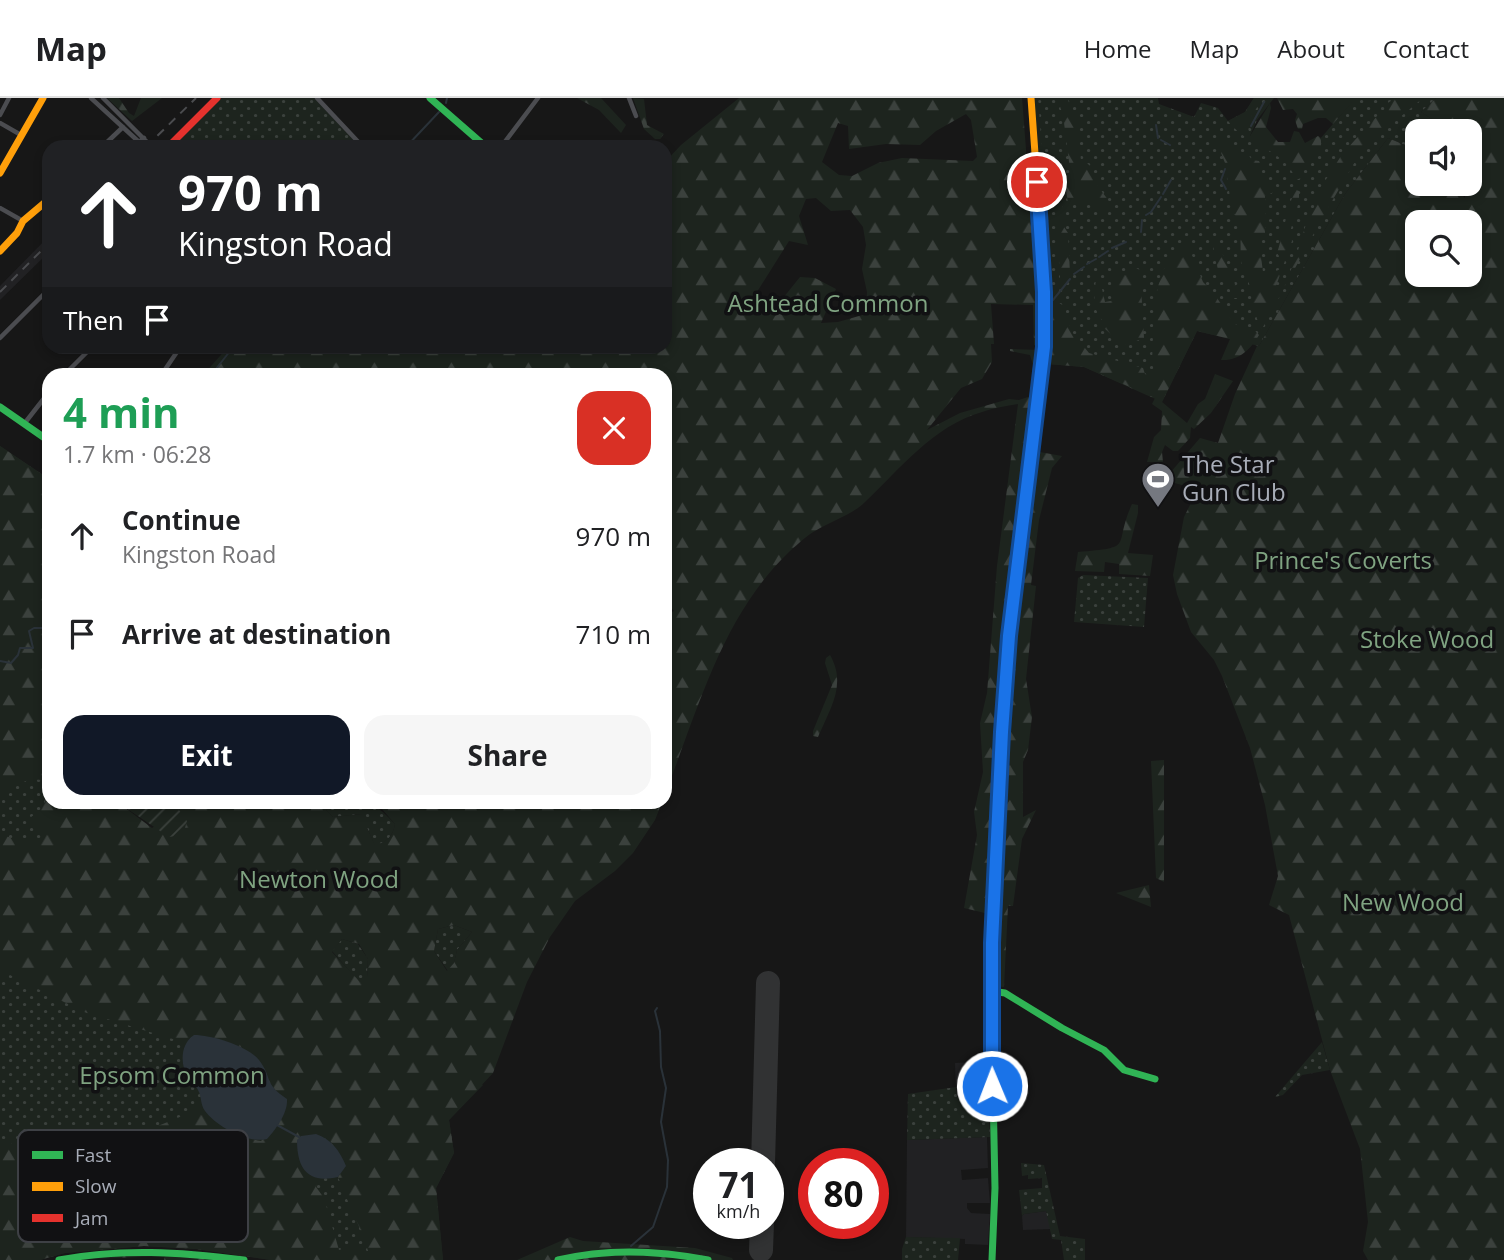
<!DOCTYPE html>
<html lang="en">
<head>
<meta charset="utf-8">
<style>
	body { margin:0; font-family:"Open Sans",sans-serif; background:#f6f6f6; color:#202124; height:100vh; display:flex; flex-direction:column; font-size:26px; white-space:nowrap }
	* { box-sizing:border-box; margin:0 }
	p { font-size:23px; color:#757577 }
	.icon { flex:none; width:38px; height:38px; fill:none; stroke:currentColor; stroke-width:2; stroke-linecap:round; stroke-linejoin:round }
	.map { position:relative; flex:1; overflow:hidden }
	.sheet { position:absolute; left:42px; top:270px; width:630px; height:441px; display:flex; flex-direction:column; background:#fff; border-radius:21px; box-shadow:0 4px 10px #0003 }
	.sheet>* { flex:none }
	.banner { position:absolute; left:42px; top:42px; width:630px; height:214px; border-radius:21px; box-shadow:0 4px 10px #0003; background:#202124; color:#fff; overflow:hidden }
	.fabs { position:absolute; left:1405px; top:21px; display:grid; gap:14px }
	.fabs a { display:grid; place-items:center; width:77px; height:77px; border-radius:14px; background:#fff; box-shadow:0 4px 10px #0003; font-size:35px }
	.speed { position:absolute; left:693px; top:1050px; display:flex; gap:14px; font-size:35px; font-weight:700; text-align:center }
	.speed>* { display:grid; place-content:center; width:91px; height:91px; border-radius:50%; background:#fff; box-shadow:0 4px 10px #0003; line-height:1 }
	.speed small { font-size:18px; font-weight:400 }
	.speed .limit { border:10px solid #d22; background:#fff; color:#111 }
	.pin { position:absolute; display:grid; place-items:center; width:60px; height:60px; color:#fff; margin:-30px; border:4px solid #fff; border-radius:50%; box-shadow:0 2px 7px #0007 }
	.me { position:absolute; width:77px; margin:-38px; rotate:359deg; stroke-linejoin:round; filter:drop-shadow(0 0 5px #0008) }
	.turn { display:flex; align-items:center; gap:24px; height:147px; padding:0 21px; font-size:32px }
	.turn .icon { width:91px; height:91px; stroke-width:2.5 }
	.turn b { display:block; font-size:49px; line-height:60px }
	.then { display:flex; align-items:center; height:66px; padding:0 21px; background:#0003; gap:14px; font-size:26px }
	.round { display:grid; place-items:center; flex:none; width:74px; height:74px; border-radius:21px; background:#f6f6f6 }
	.summary { display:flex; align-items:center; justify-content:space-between; height:119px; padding:0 21px }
	h1 { font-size:42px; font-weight:700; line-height:52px; color:#1e9e55 }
	.cta { display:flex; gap:14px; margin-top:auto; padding:14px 21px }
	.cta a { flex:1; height:80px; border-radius:21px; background:#111827; color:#fff; font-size:28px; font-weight:700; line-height:80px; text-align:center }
	.cta a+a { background:#f6f6f6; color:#202124 }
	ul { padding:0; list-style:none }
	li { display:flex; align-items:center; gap:21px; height:98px; padding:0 21px }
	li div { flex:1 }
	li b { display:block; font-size:26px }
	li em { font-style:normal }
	header { display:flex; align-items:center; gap:42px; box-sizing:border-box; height:98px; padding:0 35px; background:#fff; border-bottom:2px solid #e0e0e0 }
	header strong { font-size:33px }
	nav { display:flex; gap:38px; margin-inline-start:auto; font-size:24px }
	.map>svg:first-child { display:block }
</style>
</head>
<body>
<header>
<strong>Map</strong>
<nav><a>Home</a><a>Map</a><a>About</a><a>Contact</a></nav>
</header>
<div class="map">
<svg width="1504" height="1162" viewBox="0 0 1504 1162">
	<defs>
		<pattern id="grass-dots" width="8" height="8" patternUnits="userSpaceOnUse" patternTransform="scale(1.75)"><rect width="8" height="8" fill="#1d241e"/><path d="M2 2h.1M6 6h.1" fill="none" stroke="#3b413d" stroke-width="1.8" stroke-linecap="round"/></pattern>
		<pattern id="forest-firs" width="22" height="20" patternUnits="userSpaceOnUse" patternTransform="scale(1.75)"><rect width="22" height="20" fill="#1d241e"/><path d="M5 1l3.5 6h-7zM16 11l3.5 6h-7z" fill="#3b413d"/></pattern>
		<pattern id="garden-furrows" width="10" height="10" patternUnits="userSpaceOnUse" patternTransform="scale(1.75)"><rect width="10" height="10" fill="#1d241e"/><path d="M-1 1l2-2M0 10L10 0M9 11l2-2" fill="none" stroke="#3b413d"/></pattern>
	</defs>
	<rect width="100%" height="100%" fill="#171717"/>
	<path fill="#212123" d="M49 138V154L0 202V188Z
		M987 963 988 997 956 999 955 965Z
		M987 1039 988 1070 961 1072 962 1082 988 1080 990 1105H967V1110L971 1115 990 1116 988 1147 965 1146V1141L906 1139 907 1042Z
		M1046 1113 1051 1131 1023 1132 1022 1118 1024 1116Z"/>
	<path fill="url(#grass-dots)" d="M221 0H314L360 49H172Z
		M1034 0H1158L1159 6 1194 19 1201 5 1218 10 1228 23 1245 14 1254 0H1274L1257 22 1250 38 1300 64 1352 4 1350 0H1436L1421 14 1444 29 1445 33H1418L1417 52 1388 40 1345 96 1259 248 1197 233 1162 304 1084 269 1048 266Z
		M0 348 49 381V704L483 987 449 1022 454 1055 436 1090 443 1162H271L196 1151 144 1148 65 1155 40 1162H0Z
		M1083 477 1148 480 1144 529 1074 524 1078 480Z
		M328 704C365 704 369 698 395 726 393 738 387 744 375 748L361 716 333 719 326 712Z
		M454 827 472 834 457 852 454 865 448 873 434 853 438 831Z
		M342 841 358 846 368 861 367 881 360 885 332 853Z
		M1322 944 1330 972 1302 977 1283 997 1275 999Z
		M956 989 957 999 988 997 990 1039 907 1042 908 996Z
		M1021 1065 1044 1067 1060 1138 1085 1141V1162H1064L1061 1142 1052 1141 1046 1113 1024 1116 1022 1118 1019 1092 1042 1090V1080L1028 1081V1077L1022 1078Z
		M906 1139 960 1140 958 1162H902V1151Z"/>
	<path fill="url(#forest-firs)" fill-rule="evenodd" d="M107 0H119L129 15 134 18 141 0H162L132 23Z
		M577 0H601L626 27 621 35 599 12Z
		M633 0 644 1 647 27 664 36 660 41H655L644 31Z
		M739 0H1022L1038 207V248L1034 247 1033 207 991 206 994 246H991L992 264 982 281 961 290 927 332 960 315 1009 301 1019 302 1031 298 1033 267 1030 257 1010 253V251L1040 252 1021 405 989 816 964 810 977 737 974 714 983 674 980 625 987 595 997 468 1018 306C1006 308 993 310 982 314 933 328 900 371 865 404 852 417 831 423 815 433 806 438 798 446 790 453 722 517 698 612 665 696V540L668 538 665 517 674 513 670 508 665 510V276H204L228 249 665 248V64L681 47ZM966 16 971 22 977 59 973 63 902 60 878 65 852 78 839 77 822 64 838 25 848 28 849 51 886 46 920 47 936 33ZM816 100 831 113 850 112 863 129 866 147 862 171 867 194 866 216 838 224 821 225 836 191 815 180 800 179 771 215 755 197 789 143 808 147 799 118 806 101Z
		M1034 0H1038L1039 11 1051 192H1055L1059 187 1060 178 1055 99 1057 89 1071 79 1063 17 1057 0H1067L1077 22 1081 63C1095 67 1091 73 1096 84 1099 91 1106 98 1109 104V110L1101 111 1091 104 1068 105 1066 92H1062L1061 96 1064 129 1068 135 1070 176 1057 194 1056 203 1064 208 1071 233 1089 255 1143 270 1145 276 1154 280 1155 275 1152 265C1155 222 1149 176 1183 144L1189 150 1203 184 1213 194 1229 218 1235 226 1255 233 1259 237C1251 251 1239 263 1221 262L1230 241 1197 233 1162 304 1187 325 1198 306 1205 301 1215 276 1233 283 1211 315 1194 331 1191 329 1190 340 1178 353H1173L1165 347 1162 354 1163 364H1147L1154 339 1161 332 1162 313 1152 306 1155 300 1084 269 1048 266 1047 263Z
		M1254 0H1259L1261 3 1251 19 1246 21 1250 38 1270 5 1271 10 1266 29 1278 44H1290L1294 33 1299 34 1305 45 1318 38 1321 40V51L1306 65 1301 80 1296 82C1285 50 1247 49 1228 23L1245 14Z
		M1277 0H1356L1333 26 1326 20H1318L1303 26 1302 31H1298L1295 22 1297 16 1293 11 1283 12Z
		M1395 0H1423L1363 50 1325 115 1262 231C1254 220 1251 191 1247 177 1245 172 1241 167 1241 162 1240 146 1243 125 1232 113L1225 65 1216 42 1223 39 1239 54 1248 56 1252 62 1259 63 1262 70 1260 76 1263 83 1272 91V95L1265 98V140L1259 143 1263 174 1269 177 1280 171 1281 161 1277 155C1282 142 1289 100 1296 92L1299 93V103L1290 134 1292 143 1276 188 1278 192H1283L1296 159 1309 116 1315 108 1316 97 1343 55 1378 17H1386L1388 5Z
		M1436 0H1504V1162H1368L1363 1153 1368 1124 1360 1051 1330 972 1289 817 1269 807 1278 778 1265 707 1250 650 1222 578 1214 562 1191 534 1177 496 1173 477 1184 419 1195 397 1189 389 1164 382 1200 340 1218 345 1235 296 1257 248H1259L1345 96 1388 40 1417 52 1418 86H1451L1465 100V86H1470V33H1445L1444 29 1421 14ZM1418 124H1470V177H1418Z
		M1214 146 1219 147 1239 196 1238 200H1233L1224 177 1218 172 1213 148Z
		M1136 170 1140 172 1144 240 1126 247 1117 242 1102 228V222C1092 210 1094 196 1096 182H1100L1105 204 1116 202 1110 180 1115 177H1131L1132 172Z
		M0 348 49 381V704H122L124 709 152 730 179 712V704H305L309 706 328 704 326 712 333 719 361 716 368 720 367 730 375 747C387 744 393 738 395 726L382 711 370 704H662L655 722 633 755 615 773 575 803 550 839 527 884 493 975 449 1022 454 1055 436 1090 443 1162H271L196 1151 144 1148 65 1155 40 1162H0V1040L31 1054 94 1049 153 1030 192 1014 200 1005C212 1024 239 1039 261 1043L279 1025 280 996C268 987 268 976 260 964 248 944 210 942 189 940L186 945 84 914 0 872V730L6 738 24 745 43 739 31 719 41 712 47 700 43 682 30 681 3 694 0 714ZM454 827 472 834 457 852 454 865 447 873 434 853 438 831ZM342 841 359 846 368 861 367 880 360 884 332 854ZM321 1038 331 1044 346 1068 338 1079C348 1106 362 1131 370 1159L367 1160 356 1147 339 1152 324 1100 316 1089 317 1082C303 1074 297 1058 297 1042Z
		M1034 353 1062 358 1052 370 1039 422 1031 487 1036 488 1026 581 1032 619 1028 652 1023 664V719L1036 712 1022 741 1013 808H1008L1004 889 996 888 1011 545Z
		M1132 406 1138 407V415L1128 455 1153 457 1150 478 1119 476V466L1105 464 1104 474 1075 473 1078 454C1137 449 1112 450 1132 406Z
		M830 557C847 587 830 610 818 639L813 638V633L832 587 825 565 826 560Z
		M1164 662V784L1156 780 1151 663Z
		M1149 787 1151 809 1116 795Z
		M570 1139 583 1143 695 1150 732 1160 733 1162H517Z
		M147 1154 230 1162H164L165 1158 66 1162Z"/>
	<path fill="url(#garden-furrows)" d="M122 704H179V712L187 723 183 737 169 739 123 708Z"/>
	<path fill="#2a3239" d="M194 937C212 937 248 948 259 962 273 980 263 985 287 1001 288 1015 276 1031 267 1041 248 1046 216 1028 205 1013 200 1006 202 999 198 992 196 988 190 985 188 980 180 967 180 946 194 937Z
		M316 1036C331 1041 340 1053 346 1068L338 1079C308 1086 297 1071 297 1042L301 1038Z"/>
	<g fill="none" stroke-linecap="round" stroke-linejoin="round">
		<path stroke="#2a3239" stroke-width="2" d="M446 5 447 0
			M1156 27 1158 40
			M1251 28 1264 4
			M1161 42 1170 47
			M406 49 439 14
			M1225 71 1221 82 1226 91
			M1163 96 1171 82
			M1146 117 1151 114 1161 99
			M1141 134 1142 122
			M1112 150 1126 144
			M1099 159 1108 153
			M1087 166 1096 161
			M1074 176 1084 169
			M1053 202 1070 181
			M212 276 234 248
			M0 563 11 565 18 557 20 550H33L29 533 34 530H45L48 523
			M277 1027 299 1039
			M631 1148 653 1129 667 1089 668 1062 661 1024 666 990 661 969 660 933 655 913 657 910"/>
		<path stroke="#313233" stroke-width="24" d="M763 1066 768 885
			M761 1152 762 1125"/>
		<path stroke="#4b4c50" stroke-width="4.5" d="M91 0 139 44 144 40
			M103 0 152 49
			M317 0 363 49
			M629 0 636 18
			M0 17 9 0
			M0 25 21 37
			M102 49 123 29
			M501 49 538 0
			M0 110 23 123
			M0 240 49 191
			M65 276 93 248
			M162 276 181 248
			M24 326 49 294"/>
		<path stroke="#30b455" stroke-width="7" d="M430 0 486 49
			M0 309 49 343
			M991 893 1005 895 1062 930 1104 952 1124 972 1155 981
			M59 1162C121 1150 181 1154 244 1162
			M558 1162C608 1150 657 1152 708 1162
			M992 1162 995 1090 991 893 997 752"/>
		<path stroke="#ff9f0a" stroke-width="7" d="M0 75 43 0
			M0 153 17 135 23 123 49 101
			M1021 443 1044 249 1040 125 1031 0"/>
		<path stroke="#e5322d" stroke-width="7" d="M168 49 217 0
			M997 752 1009 538 1021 443"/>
		<path stroke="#4b4c4f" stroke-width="2" stroke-dasharray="9 7" stroke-linecap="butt" d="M146 49 196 0
			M0 194 49 145"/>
	</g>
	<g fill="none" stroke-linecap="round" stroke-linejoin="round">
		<defs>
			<path id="route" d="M992 988V845L1002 634 1009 538 1044 249V194L1037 84"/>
		</defs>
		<use href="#route" stroke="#114b97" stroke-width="18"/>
		<use href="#route" stroke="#1a73e8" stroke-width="12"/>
	</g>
	<defs>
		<symbol id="stadium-pin" viewBox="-11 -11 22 30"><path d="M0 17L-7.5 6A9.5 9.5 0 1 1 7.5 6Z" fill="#757880" stroke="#111113"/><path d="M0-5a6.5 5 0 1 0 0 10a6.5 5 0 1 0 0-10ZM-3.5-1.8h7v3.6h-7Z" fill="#fff"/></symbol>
	</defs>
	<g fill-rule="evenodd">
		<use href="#stadium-pin" x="1139" y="362" width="38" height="52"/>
	</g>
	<g text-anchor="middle" stroke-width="7" stroke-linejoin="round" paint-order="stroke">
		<g font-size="24" fill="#7fa381" stroke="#111113">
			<text x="828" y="214">Ashtead Common</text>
			<text x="1343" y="471">Prince's Coverts</text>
			<text x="1427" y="550">Stoke Wood</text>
			<text x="319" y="790">Newton Wood</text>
			<text x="1403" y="813">New Wood</text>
			<text x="172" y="986">Epsom Common</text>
		</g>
		<g font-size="24" fill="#a8adb8" stroke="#111113" text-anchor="start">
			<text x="1182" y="375">The Star<tspan x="1182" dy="28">Gun Club</tspan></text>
		</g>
	</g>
	<rect x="18" y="1032" width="230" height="112" rx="10" fill="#111113" stroke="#3e4045" stroke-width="2"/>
	<rect x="32" y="1053" width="31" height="8" fill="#30b455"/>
	<rect x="32" y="1084" width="31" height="9" fill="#ff9f0a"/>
	<rect x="32" y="1116" width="31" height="8" fill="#e5322d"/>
	<g font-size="19" fill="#a8adb8">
		<text x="75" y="1064">Fast</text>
		<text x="75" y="1095">Slow</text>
		<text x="75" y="1127">Jam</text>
	</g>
</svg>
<div class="fabs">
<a><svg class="icon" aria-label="sound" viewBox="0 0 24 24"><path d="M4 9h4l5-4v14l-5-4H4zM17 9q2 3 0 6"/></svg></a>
<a><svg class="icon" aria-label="search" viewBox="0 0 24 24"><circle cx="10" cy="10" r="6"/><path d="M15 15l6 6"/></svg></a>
</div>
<div class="speed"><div>71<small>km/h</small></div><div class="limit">80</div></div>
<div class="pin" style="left:1037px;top:84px;background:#d93025"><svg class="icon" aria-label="arrive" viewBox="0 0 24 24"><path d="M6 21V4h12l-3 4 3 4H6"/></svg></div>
<svg class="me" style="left:992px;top:988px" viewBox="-20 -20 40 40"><circle r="17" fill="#1a73e8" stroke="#fff" stroke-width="3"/><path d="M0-11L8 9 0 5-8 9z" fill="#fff"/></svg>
<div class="banner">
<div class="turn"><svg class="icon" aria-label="ahead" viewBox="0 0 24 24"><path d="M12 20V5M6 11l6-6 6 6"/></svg><div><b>970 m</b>Kingston Road</div></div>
<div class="then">Then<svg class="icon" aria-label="arrive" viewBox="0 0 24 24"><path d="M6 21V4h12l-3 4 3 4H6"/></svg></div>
</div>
<section class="sheet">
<div class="summary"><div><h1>4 min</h1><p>1.7 km · 06:28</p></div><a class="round" style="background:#d93025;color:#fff"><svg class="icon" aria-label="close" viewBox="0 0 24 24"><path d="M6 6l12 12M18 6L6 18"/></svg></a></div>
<ul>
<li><svg class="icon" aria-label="ahead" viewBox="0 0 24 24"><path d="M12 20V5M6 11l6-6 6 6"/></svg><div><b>Continue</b><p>Kingston Road</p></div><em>970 m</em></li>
<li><svg class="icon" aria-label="arrive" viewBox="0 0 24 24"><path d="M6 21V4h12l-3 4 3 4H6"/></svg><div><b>Arrive at destination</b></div><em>710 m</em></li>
</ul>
<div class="cta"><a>Exit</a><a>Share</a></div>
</section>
</div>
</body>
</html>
